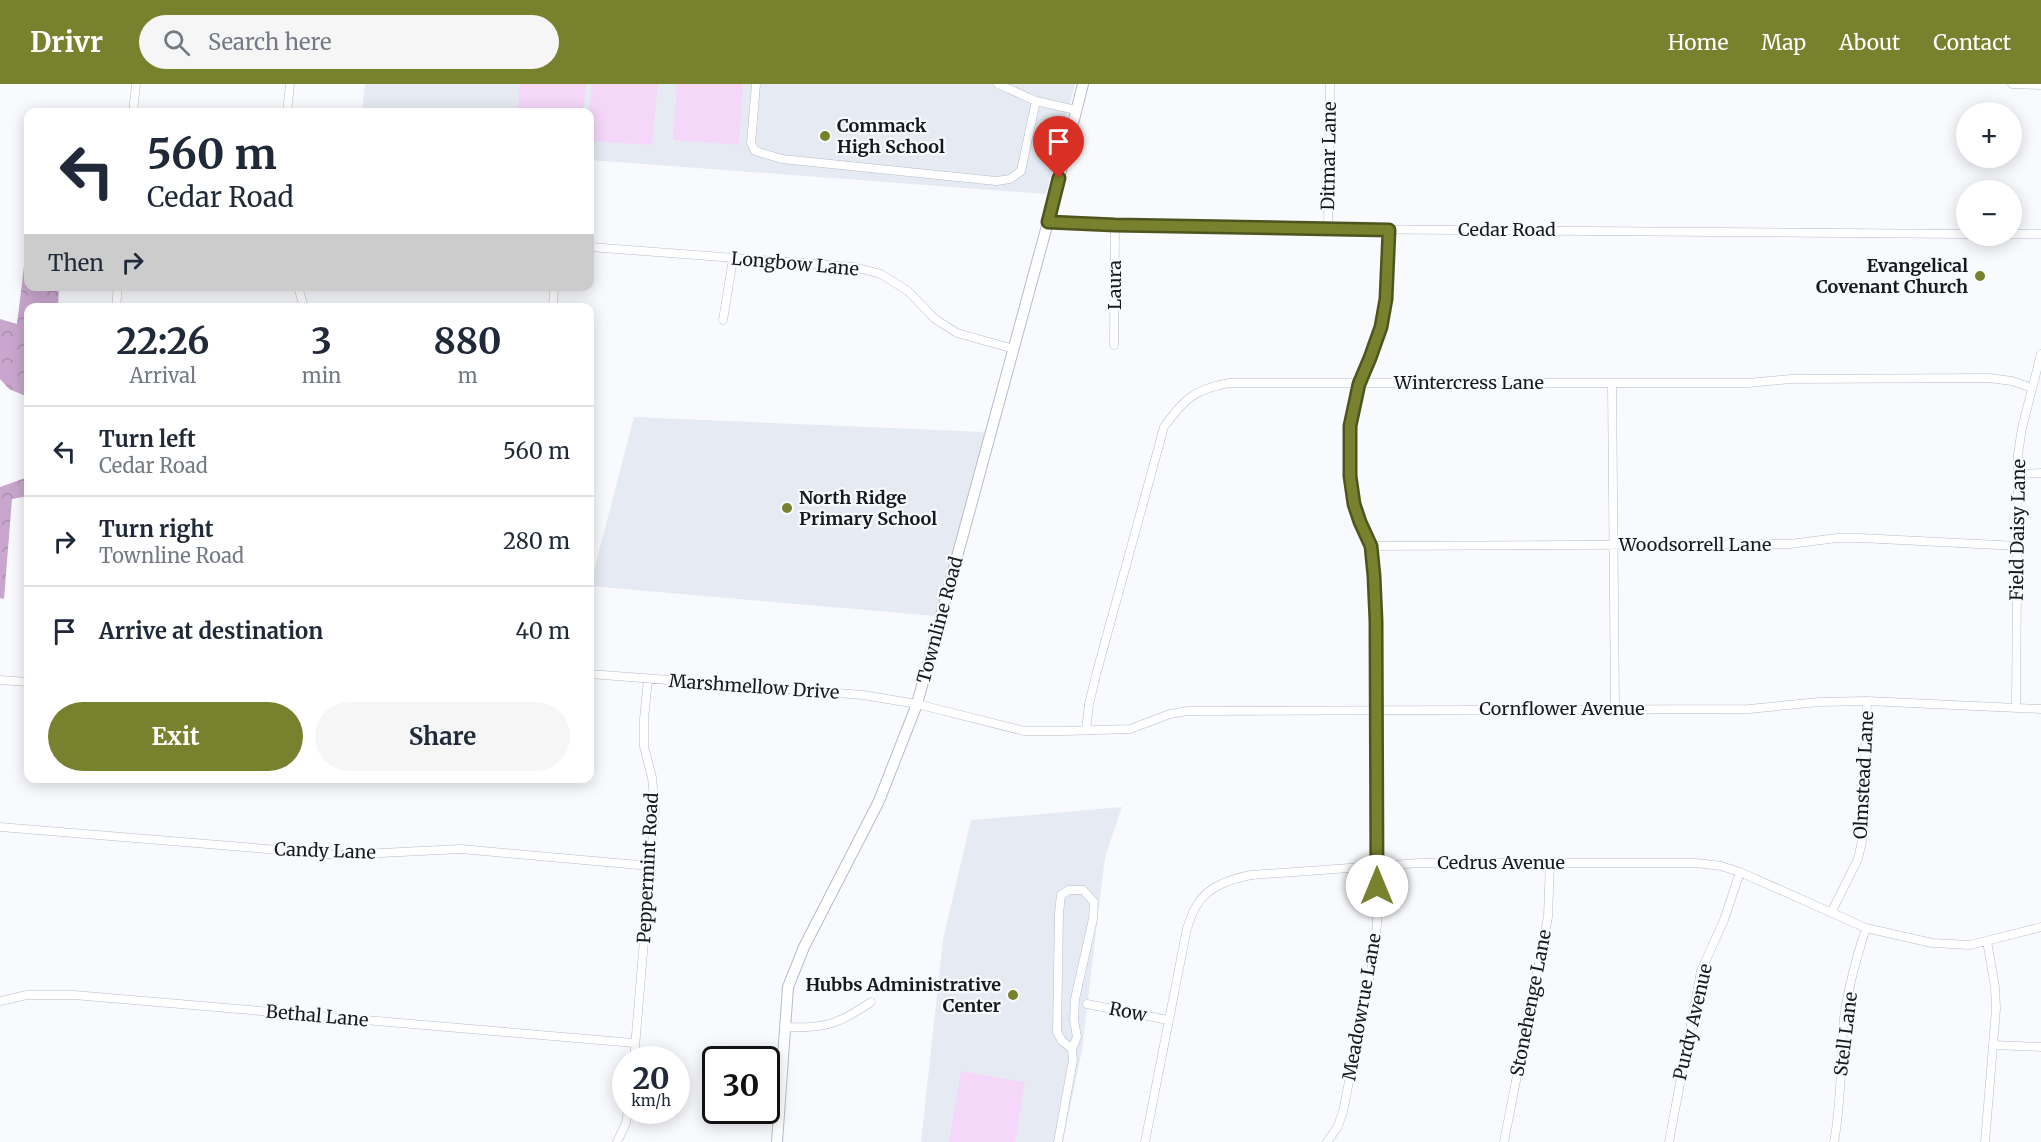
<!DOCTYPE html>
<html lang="en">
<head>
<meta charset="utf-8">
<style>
	body { margin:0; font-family:Merriweather,serif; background:#f6f6f7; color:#1f2937; height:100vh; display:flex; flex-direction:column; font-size:22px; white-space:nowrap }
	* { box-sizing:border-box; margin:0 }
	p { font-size:20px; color:#747a83 }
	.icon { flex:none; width:33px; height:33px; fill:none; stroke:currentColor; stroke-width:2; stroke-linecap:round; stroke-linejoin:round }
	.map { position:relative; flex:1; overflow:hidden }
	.drawer { position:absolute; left:24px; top:219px; width:570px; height:480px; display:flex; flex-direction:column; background:#fff; border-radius:12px; box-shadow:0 3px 15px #0003 }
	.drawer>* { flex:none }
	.hud { position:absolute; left:24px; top:24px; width:570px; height:183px; border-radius:12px; box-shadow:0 3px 15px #0003; background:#fff; color:#1f2937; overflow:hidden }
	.buttons { position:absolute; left:1956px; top:18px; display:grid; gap:12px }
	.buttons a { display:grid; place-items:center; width:66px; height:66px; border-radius:50%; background:#fff; box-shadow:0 3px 15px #0003; font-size:30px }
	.speed { position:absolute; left:612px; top:962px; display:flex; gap:12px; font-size:30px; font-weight:700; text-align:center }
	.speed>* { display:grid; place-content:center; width:78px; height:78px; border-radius:50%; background:#fff; box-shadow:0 3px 15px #0003; line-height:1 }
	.speed small { font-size:15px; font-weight:400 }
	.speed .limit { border:3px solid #111; border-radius:9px; background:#fff; color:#111 }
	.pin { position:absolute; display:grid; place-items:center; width:51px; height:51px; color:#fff; margin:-62px -26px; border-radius:50% 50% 50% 0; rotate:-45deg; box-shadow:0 0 6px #0007 }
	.pin .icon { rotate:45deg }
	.me { position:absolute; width:66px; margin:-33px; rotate:0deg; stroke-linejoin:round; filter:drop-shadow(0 0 4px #0008) }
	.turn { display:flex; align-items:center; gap:21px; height:126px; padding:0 24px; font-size:27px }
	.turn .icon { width:78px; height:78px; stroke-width:2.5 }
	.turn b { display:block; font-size:42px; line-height:51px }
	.then { display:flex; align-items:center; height:57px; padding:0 24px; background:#0003; gap:12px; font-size:22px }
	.eta { display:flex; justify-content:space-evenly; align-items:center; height:102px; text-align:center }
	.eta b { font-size:36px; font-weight:700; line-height:42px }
	.action { display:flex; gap:12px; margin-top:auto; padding:12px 24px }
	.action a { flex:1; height:69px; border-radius:36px; background:#77812e; color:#fff; font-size:24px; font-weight:700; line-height:69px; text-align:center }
	.action a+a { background:#f6f6f7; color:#1f2937 }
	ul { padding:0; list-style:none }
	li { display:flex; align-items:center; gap:18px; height:90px; padding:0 24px; border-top:2px solid #e0e1e3 }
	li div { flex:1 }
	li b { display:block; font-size:22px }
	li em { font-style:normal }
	header { display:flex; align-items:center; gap:36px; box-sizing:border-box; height:84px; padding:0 30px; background:#77812e; color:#fff }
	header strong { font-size:28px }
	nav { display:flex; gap:33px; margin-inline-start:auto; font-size:21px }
	.search { width:420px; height:54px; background:#f6f6f7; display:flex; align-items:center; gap:15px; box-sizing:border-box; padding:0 21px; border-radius:33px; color:#747a83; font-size:22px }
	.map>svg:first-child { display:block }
</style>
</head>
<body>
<header>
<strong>Drivr</strong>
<div class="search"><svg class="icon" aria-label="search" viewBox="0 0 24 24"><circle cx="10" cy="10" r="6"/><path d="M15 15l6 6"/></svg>Search here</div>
<nav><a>Home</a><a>Map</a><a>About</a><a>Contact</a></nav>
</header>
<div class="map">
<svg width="2041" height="1058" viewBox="0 0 2041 1058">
	<defs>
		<pattern id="forest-crowns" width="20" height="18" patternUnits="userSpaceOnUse" patternTransform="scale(1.5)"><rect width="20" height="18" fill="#c8a6cd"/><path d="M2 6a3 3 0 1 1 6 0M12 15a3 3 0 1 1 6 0" fill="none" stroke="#ab8eb0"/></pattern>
	</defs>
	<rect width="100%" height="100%" fill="#f9fafd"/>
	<path fill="#e6ebf3" d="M365 0H1075L1046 110 590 76V28H362Z
		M634 333 985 348 935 532 590 502Z
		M1122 723 1105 773 1082 966 1063 1058H921L943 855 971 736Z"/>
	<path fill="#f5d7f9" d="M520 0H586L583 28H518Z
		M592 0H658L652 61 590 57 589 28Z
		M677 0H743L739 61 673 56Z
		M961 987 1025 998 1015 1058H949Z"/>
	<path fill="url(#forest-crowns)" d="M26 166H28V202L59 203 58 223 28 224V313L9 305 0 295V235L17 240Z
		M28 393V412L12 415 4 515 0 514V403Z"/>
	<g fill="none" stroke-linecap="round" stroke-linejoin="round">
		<defs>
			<path id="minor" d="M756 0 751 59 755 67 782 75 996 97 1010 95 1021 87 1036 17
				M998 0 1036 17 1076 26
				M2012 0 2041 1
				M133 28 136 0
				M287 28 290 0
				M1048 138 1328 145 1966 150
				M1328 145 1330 0
				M2012 150H2041
				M590 163 854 183 881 190 908 207 935 235 957 249 1014 265
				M298 202 304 224
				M116 224 118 202
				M553 224 554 202
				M723 236 733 175
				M1114 261 1115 141
				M1612 299 1615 624
				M2018 390 2041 389
				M1371 462 1790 460 1837 454H1860L2018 462
				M590 590 863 611 917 620 1024 647H1066L1130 645 1170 630 1188 627 1749 625 1819 618 1867 617 2041 625
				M0 596 28 598
				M2016 624 2018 370 2022 344 2041 270
				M1086 646 1089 620 1096 591 1164 343C1184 315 1195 305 1229 299H1748L1791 295 1989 294 2012 297 2032 304
				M0 743 340 771 461 765 650 782
				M1831 829 1858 775 1862 757 1867 617
				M0 917 27 911H74L634 959
				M1087 920 1168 936
				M785 943C824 945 839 940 871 918
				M1994 961 2041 963
				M634 975 655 726 652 693 644 663V635L648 595
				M617 1058 626 1039 628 1026
				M1058 1058 1073 976 1072 965 1077 953 1074 936 1075 915 1093 835 1094 818 1083 806H1069L1061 811 1059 829 1057 948 1062 957 1072 965
				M1145 1058 1187 844C1190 837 1192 828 1197 821 1208 802 1231 795 1251 791L1419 779H1696L1721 782 1740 788 1866 844 1932 859 1970 861 2041 843
				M1327 1058 1337 1044 1343 1028 1375 865 1377 840 1376 537C1375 513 1376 488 1371 464 1369 450 1359 436 1355 422 1348 398 1349 370 1350 345 1351 310 1370 278 1380 245 1390 213 1388 178 1389 145
				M1504 1058 1548 833 1550 779
				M1669 1058 1701 887 1724 836 1740 788
				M1834 1058C1842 1017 1840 975 1844 934 1848 904 1857 872 1866 844
				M1985 1058 1996 925 1995 903 1987 857"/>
			<path id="major" d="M777 1058 788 903 804 863 879 717 917 620 1048 138 1083 0"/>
		</defs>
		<use href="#minor" stroke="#b5bcca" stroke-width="9"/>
		<use href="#major" stroke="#b5bcca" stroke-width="12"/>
		<use href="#minor" stroke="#fff" stroke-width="8"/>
		<use href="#major" stroke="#fff" stroke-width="10"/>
	</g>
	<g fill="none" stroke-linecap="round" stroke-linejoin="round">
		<defs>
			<path id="route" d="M1059 94 1048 138 1115 141 1389 146 1386 215 1381 243 1370 274 1359 300 1350 342V392L1354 420 1360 438 1371 462 1374 492 1376 537 1377 802"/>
		</defs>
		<use href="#route" stroke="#4d541e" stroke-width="15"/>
		<use href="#route" stroke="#77812e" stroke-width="10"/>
	</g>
	<g fill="#77812e" stroke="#f9fafd" stroke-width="2">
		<circle cx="825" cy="52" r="6"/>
		<circle cx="1980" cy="192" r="6"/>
		<circle cx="787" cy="424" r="6"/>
		<circle cx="1013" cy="911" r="6"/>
	</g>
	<g text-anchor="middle" stroke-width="4.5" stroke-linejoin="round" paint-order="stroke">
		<g font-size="18" font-weight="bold" fill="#16191e" stroke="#f9fafd" text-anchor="start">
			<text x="837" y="48">Commack<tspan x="837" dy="21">High School</tspan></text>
			<text x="1968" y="188" text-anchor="end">Evangelical<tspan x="1968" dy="21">Covenant Church</tspan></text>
			<text x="799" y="420">North Ridge<tspan x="799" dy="21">Primary School</tspan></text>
			<text x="1001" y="907" text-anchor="end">Hubbs Administrative<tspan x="1001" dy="21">Center</tspan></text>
		</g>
		<g font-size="18" fill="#16191e" stroke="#f9fafd">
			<text transform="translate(1329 72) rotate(-89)" y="6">Ditmar Lane</text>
			<text x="1507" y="152">Cedar Road</text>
			<text transform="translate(795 180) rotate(5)" y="6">Longbow Lane</text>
			<text transform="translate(1115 201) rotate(-90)" y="6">Laura</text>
			<text x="1469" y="305">Wintercress Lane</text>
			<text transform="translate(2018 446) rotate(-89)" y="6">Field Daisy Lane</text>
			<text x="1695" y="467">Woodsorrell Lane</text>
			<text transform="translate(940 536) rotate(-75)" y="6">Townline Road</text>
			<text transform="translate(754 603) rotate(4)" y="6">Marshmellow Drive</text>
			<text x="1562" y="631">Cornflower Avenue</text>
			<text transform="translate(1864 691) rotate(-87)" y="6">Olmstead Lane</text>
			<text transform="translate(325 767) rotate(2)" y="6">Candy Lane</text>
			<text x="1501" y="785">Cedrus Avenue</text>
			<text transform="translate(648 784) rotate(-87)" y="6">Peppermint Road</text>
			<text transform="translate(1531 919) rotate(-79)" y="6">Stonehenge Lane</text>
			<text transform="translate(1362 923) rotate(-80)" y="6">Meadowrue Lane</text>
			<text transform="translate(1128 928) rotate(11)" y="6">Row</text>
			<text transform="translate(317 932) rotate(5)" y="6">Bethal Lane</text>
			<text transform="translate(1693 938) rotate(-77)" y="6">Purdy Avenue</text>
			<text transform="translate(1846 950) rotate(-83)" y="6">Stell Lane</text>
		</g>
	</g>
</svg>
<div class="buttons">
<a>+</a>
<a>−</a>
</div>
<div class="speed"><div>20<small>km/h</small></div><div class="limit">30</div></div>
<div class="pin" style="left:1059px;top:94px;background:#d93025"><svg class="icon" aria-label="arrive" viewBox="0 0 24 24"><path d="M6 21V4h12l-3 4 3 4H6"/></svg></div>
<svg class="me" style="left:1377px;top:802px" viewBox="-20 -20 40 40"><circle r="19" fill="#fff"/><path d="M0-13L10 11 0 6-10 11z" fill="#77812e"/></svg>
<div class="hud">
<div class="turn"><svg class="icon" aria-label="left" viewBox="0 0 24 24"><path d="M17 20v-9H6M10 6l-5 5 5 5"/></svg><div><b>560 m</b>Cedar Road</div></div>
<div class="then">Then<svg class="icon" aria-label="right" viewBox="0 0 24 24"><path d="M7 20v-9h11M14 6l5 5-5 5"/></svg></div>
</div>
<section class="drawer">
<div class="eta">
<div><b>22:26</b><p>Arrival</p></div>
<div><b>3</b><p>min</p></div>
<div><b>880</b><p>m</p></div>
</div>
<ul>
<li><svg class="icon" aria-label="left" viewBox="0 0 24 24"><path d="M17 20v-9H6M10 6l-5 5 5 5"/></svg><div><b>Turn left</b><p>Cedar Road</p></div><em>560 m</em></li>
<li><svg class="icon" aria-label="right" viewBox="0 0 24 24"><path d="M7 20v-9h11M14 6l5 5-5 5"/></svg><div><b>Turn right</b><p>Townline Road</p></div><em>280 m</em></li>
<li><svg class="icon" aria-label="arrive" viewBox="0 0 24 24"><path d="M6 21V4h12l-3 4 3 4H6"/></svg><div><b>Arrive at destination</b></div><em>40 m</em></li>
</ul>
<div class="action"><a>Exit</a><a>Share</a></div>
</section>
</div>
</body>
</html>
